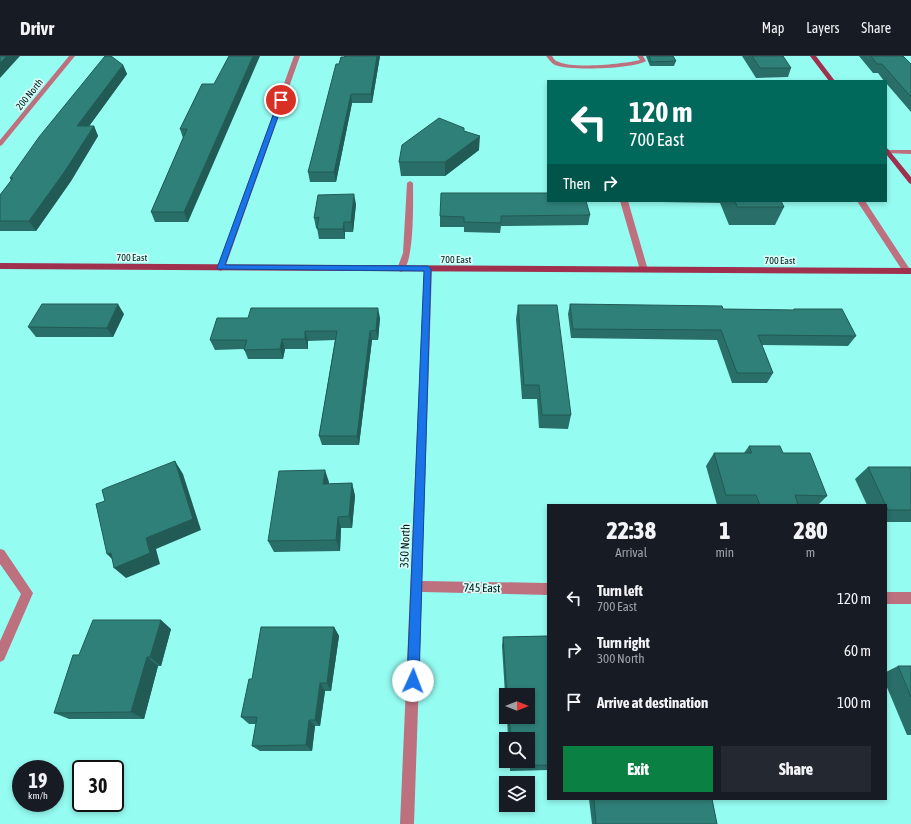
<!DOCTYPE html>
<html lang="en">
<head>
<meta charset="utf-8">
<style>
	body { margin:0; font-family:"Asap Condensed",sans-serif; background:#242831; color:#f1f3f6; height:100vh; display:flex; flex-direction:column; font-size:15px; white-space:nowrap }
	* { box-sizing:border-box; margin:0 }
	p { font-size:13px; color:#9ea1a6 }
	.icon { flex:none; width:22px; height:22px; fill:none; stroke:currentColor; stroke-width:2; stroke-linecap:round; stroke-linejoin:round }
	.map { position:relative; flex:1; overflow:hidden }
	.drawer { position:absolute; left:547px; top:448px; width:340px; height:296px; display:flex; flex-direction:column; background:#171b24; border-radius:0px; box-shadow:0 2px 6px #0003 }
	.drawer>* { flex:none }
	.banner { position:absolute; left:547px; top:24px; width:340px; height:122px; border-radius:0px; box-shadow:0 2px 6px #0003; background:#00695c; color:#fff; overflow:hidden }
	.needle { width:26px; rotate:90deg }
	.tools { position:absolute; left:499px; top:632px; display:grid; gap:8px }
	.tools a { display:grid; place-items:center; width:36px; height:36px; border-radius:0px; background:#171b24; box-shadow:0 2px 6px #0003; font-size:20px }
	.speed { position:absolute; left:12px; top:704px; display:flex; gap:8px; font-size:20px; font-weight:700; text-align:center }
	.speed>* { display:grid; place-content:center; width:52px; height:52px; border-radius:50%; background:#171b24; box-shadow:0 2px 6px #0003; line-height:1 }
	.speed small { font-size:10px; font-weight:400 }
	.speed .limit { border:2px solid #111; border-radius:6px; background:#fff; color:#111 }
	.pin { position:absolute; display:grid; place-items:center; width:34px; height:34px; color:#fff; margin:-17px; border:2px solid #fff; border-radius:50%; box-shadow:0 1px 4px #0007 }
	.me { position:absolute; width:44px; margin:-22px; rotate:2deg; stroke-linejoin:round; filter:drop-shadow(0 0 3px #0008) }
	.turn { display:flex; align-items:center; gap:14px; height:84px; padding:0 16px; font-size:18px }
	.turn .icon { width:52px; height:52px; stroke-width:2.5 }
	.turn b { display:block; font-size:28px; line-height:34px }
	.then { display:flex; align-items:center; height:38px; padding:0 16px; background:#0003; gap:8px; font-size:15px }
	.eta { display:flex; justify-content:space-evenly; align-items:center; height:68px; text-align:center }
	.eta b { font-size:24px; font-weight:800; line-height:28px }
	.cta { display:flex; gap:8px; margin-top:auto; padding:8px 16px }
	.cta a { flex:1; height:46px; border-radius:0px; background:#0b8043; color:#fff; font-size:16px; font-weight:800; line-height:46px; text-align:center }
	.cta a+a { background:#242831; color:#f1f3f6 }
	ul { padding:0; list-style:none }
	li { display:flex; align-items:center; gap:12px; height:52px; padding:0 16px }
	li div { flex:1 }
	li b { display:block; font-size:15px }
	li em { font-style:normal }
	header { display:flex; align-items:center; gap:24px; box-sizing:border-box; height:56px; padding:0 20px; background:#171b24; border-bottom:1px solid #363941 }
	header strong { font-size:19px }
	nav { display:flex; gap:22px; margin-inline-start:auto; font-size:14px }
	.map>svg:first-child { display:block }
</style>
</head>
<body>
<header>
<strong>Drivr</strong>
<nav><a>Map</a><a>Layers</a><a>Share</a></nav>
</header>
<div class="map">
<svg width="911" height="768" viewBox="0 0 911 768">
	<rect width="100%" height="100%" fill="#95fcf2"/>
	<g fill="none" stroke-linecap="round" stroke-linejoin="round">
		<path fill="#bd717f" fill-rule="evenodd" d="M546 0H552C554 3 555 5 559 6 574 13 623 8 640 4L637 0H643L646 5C633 13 569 15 555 9 551 7 549 3 546 0Z
			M911 94V98L886 97V95L888 94Z
			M410 125 413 127C413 142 415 211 401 216L397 213 403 197 407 127Z
			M620 145H628L648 214 647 216H641L640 214Z
			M857 145H865L911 215 910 217H904Z"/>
		<path fill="#bd717f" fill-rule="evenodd" d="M69 0H75L2 89 0 90V84Z
			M294 0H300L225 212 221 215 218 214 217 212Z
			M428 210 432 213 422 525 548 527V539L422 536 414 768H400L424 213Z
			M0 493 4 494 33 537 4 604 0 606V585L21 538 0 508Z
			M886 536H911V548H886Z"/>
		<path fill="#9f314f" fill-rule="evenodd" d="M810 0H816L835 25H829Z
			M886 92 888 93 911 121V128L909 127 886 98Z
			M0 207 911 212V218L0 213Z"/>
	</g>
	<path fill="#296e69" d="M380 0 372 47H352L336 126H310L308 116 339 8Z
		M646 0H673L676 5 674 10H650Z
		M742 0H783L791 12 788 21 756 22Z
		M859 0H903L911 8V56L886 27V25H884L878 17H873Z
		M123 9 127 18 89 70H94L98 80 71 125 36 175H0V139L11 125 10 122Z
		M202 28 188 166H155L151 156 183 82 180 73Z
		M464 75 479 94 445 120H401L399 106Z
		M661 145H823L822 146H781L784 151 775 169H729L720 147 661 146Z
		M356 148 353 176H345V183H319L317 172H316L314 162Z
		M590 159 588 169 501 170 500 177 464 176V171H440V160Z
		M570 248 723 253 793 254 794 253 856 280 848 290 762 289 773 317 767 327H732L717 284 571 282 568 258Z
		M518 249 571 359 568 373 539 372 537 343H522L516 263Z
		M124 258 113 281H36L28 271Z
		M380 262 378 284H372L359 389H322L319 380 335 284 308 285V293H285L283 303H248L244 293 215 294 210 284Z
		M749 390 783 397 827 440 818 449H717L706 410 714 397H744Z
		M868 411H911V466H886V449H867L855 423Z
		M329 426 328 428 352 427 355 440 352 472H341L340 495 274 496 268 485Z
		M334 571 339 580 331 635H325L320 670H315L312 695H260L252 690 256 668H249L241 661 252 623Z
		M171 573 161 610H158L144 663H69L54 657 79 599Z
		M548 580V714L510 715V705H528V683H508L507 661H528V639H506V654L502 590 503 581Z
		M898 610H911V679H907L886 629V616Z
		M589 743H712L717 768H592Z"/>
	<path fill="#225a55" d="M7 0H20L0 22V7Z
		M253 0H260L188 166 184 156Z
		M377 0H380L372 47 371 38Z
		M123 9 127 18 82 80 77 70Z
		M351 38 352 47 336 126 334 116Z
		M94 70 98 80 71 125 36 175 29 165Z
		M480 80 479 94 445 120V106Z
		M354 138 356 148 353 176 351 166Z
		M344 166 345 176V183L343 173Z
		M118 248 124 258 113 281 107 272Z
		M378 252 380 262 378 284 376 274Z
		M305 275 308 285V293L305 283Z
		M370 275 372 284 359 389 357 380Z
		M282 283 285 293 283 303 280 293Z
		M175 405 183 418 201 474 156 493 160 508 126 522 114 512Z
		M325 414 329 426 327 440 323 428Z
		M352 427 355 440 352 472 349 460Z
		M338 461 341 472 340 495 336 484Z
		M111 497 118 509 107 498Z
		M161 564 171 573 161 610 150 601Z
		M334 571 339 580 331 635 327 627Z
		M147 601 158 610 144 663 131 656Z
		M320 627 325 635 320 670 315 664Z
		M309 664 315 670 312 695 306 689Z"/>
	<path fill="#30807a" stroke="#225a55" d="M0 0H7L0 7Z
		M105 0H111L123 9 77 70H94L65 115 29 165H0V139L13 122H10L39 81Z
		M229 0H253L184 156H151L187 73H180L202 28H214Z
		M345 0H377L371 38H351L334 116H308L336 8H339L341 1H344Z
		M649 0H673L676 5 651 6Z
		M752 0H783L791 12H760Z
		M871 0H903L911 8V41L882 8H877Z
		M439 62 464 72V75L480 80 445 106H399L402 89Z
		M441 137H548V145H586L590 159 501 160V167L464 166V161L440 160Z
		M354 138 351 166H344L343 173H317L319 161 314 162 318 139Z
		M735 145H781L784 151H737Z
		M42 248H118L107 272 28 271Z
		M570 248 722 250 723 253 794 254V253H842L856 280 758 279 773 317H737L721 274 573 273Z
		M518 249H557L571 359H542L539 329H524Z
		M251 252H378L376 274 370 275 357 380H319L337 275H305V283H282L280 293 244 294 247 284H210L217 262H248Z
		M749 390H780L783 397H810L827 440 795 439 798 449H760L756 439H726L714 397H752Z
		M175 405 193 463 146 482 150 497 114 512 111 497 107 498 96 448 105 445 102 434 106 432Z
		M868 411H911V454H888Z
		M325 414 323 428 352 427 349 460 338 461 336 484 268 485 279 415Z
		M93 564H161L150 601H147L131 656 54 657 73 599H79Z
		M261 571H334L327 627H320L315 664H309L306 689 252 690 257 661H241L249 623H252Z
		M548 580V709L513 710 512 705H528V683H511L509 661H528V639H507L503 581Z
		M898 610H911V641Z
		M594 743H712L717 768H596Z"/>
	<path fill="#1a73e8" stroke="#114b97" d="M279 43 284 44 225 209 428 210 431 213 419 625 417 629 413 631 409 629 407 625 424 215 218 213 217 212Z"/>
	<g text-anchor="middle" stroke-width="3.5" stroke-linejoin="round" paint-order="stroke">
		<g font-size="10" fill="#001c1a" stroke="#d7fdf8">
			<text transform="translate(29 38) rotate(-51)" y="4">200 North</text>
			<text x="132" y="205">700 East</text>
			<text x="456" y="207">700 East</text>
			<text x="780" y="208">700 East</text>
		</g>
		<g font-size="12" fill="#001c1a" stroke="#d7fdf8">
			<text transform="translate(405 490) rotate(-88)" y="4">350 North</text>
			<text transform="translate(482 532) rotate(1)" y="4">745 East</text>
		</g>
	</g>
</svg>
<div class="tools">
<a><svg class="needle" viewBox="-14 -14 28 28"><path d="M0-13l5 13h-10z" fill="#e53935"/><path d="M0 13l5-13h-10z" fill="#9ea1a6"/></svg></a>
<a><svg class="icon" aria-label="search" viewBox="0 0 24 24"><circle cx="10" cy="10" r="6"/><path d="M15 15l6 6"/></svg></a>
<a><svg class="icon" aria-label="layers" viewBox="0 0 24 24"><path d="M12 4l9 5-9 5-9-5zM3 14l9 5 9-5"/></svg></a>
</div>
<div class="speed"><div>19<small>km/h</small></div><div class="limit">30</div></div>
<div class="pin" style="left:281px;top:44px;background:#d93025"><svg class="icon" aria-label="arrive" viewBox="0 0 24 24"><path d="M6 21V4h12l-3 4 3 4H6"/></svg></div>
<svg class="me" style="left:413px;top:625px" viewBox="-20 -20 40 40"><circle r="19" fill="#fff"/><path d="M0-13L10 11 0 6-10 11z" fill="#1a73e8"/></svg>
<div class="banner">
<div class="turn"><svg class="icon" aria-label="left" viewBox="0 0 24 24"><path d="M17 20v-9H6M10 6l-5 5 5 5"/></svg><div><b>120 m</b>700 East</div></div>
<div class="then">Then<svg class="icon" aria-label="right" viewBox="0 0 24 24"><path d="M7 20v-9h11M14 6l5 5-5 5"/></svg></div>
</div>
<section class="drawer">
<div class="eta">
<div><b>22:38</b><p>Arrival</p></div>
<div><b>1</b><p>min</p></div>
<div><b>280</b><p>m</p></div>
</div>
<ul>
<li><svg class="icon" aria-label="left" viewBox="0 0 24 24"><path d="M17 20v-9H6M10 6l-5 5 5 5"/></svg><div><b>Turn left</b><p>700 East</p></div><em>120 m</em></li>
<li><svg class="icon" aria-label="right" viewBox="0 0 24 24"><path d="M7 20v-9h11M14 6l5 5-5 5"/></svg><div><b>Turn right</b><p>300 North</p></div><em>60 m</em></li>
<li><svg class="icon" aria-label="arrive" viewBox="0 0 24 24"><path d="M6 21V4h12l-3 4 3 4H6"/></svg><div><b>Arrive at destination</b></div><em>100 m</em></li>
</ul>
<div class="cta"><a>Exit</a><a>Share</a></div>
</section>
</div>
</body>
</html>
